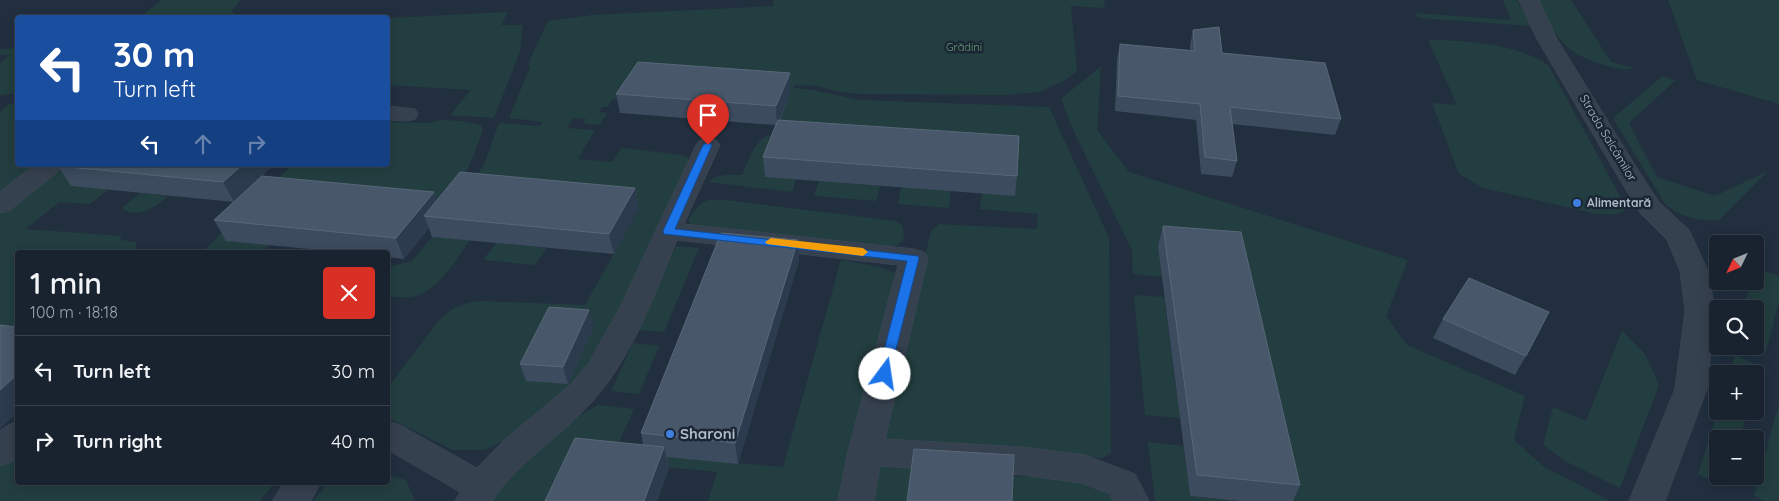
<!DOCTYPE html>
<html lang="en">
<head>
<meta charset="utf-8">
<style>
	body { margin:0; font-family:Quicksand,sans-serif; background:#222b37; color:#f1f3f6; height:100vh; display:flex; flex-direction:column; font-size:19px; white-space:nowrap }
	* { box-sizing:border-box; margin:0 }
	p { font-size:16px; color:#9fa4aa }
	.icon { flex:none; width:28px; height:28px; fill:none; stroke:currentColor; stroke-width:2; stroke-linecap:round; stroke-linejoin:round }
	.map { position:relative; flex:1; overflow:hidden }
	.panel { position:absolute; left:15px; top:250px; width:375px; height:235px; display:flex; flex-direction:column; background:#19232f; border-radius:5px; box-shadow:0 2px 12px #0003,0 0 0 1px #37404b }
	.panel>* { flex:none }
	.guide { position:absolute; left:15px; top:15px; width:375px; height:152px; border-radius:5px; box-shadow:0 2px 12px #0003,0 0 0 1px #37404b; background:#1a4fa0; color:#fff; overflow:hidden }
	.needle { width:32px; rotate:227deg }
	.buttons { position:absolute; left:1709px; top:235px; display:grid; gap:10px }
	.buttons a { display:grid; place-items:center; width:55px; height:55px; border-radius:5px; background:#19232f; box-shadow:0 2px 12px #0003,0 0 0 1px #37404b; font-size:25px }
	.pin { position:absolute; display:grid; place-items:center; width:42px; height:42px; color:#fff; margin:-51px -21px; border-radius:50% 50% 50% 0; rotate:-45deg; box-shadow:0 0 5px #0007 }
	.pin .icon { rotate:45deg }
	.me { position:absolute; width:55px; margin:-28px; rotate:14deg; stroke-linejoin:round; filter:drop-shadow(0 0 4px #0008) }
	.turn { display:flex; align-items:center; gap:18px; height:105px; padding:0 15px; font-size:22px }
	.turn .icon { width:65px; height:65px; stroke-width:2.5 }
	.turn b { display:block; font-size:35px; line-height:42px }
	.lanes { display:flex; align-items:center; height:48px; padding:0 15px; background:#0003; justify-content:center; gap:25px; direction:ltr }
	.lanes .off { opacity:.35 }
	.round { display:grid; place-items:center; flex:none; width:52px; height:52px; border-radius:5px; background:#222b37 }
	.head { display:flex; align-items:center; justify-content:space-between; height:85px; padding:0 15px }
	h1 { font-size:30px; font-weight:600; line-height:38px }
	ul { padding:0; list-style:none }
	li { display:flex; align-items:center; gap:15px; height:70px; padding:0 15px; border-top:1px solid #37404b }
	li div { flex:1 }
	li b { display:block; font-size:19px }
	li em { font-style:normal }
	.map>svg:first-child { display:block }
</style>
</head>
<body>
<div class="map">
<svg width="1779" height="501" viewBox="0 0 1779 501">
	<rect width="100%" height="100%" fill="#212f3f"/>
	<path fill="#233e40" d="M162 0H240L232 11 237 17H140Z
		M773 0H1105L1104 8 1071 6 1077 71 1067 79 1040 92 1006 95 861 94 840 92 817 86 795 85 794 88 813 90 860 100 1049 107 1109 238 1111 453 1103 458 1057 456 880 439 931 231 939 224 1037 229 1038 214 980 209 982 193 796 179 792 192 709 182C717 173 731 175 742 175 752 154 754 136 780 132L777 125 791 92 613 99 608 107H602L599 112 607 113 600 125 583 124 586 119 573 118 567 128 595 130 578 159 612 162 622 148 683 155 688 158 691 167 590 372 511 437 485 450H453L388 418V387L441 318 454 308 467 303 480 301 585 305 639 209 467 192 485 162 499 123 540 126 543 122 509 118 530 67 528 64 548 21 592 15 774 6Z
		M1503 0H1517L1531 26 1418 18 1416 13 1511 20Z
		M1537 0H1571L1611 62 1634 68C1625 71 1616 68 1607 66 1563 53 1557 39 1537 0Z
		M1668 0H1779V104L1697 80Z
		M508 12 501 25H523L520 51 494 118 450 115 471 90 388 85V18Z
		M1428 40C1463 40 1521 44 1549 66L1621 198 1625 211 1617 214H1597L1483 188 1459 174 1432 103 1457 105Z
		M17 48V94L0 95V63L10 55H0V49Z
		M1101 66 1097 130 1129 172 1408 260 1386 316 1407 345 1525 396 1514 440 1543 466 1610 501H1290L1162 277 1133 274 1132 250 1073 130 1061 99Z
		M1662 76 1676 80 1629 123 1657 177 1715 196 1768 171 1719 220C1698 221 1681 218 1665 204L1613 118Z
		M9 104H17L18 165H42L0 196V112Z
		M440 120 462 121 481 125 483 129C473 160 461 187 441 212L269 245 262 252H202L292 165H388V122L429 123Z
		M60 165 108 190 90 204 59 202 26 229 122 236 120 240 136 242V252H18L17 346 0 347V211Z
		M819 181 880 186 876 201 814 196Z
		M901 187 951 191 949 208 898 204Z
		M140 193 168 196C157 206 137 221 122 208Z
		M708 200H726L896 221 903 226 904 240 898 245 890 246 692 225 688 221C693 210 698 205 708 200Z
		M432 237 470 240C457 259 441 286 419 295 410 299 397 297 388 296V267L412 261Z
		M496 243 546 248 535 265 483 260Z
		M676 246 699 248 664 332 639 330Z
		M841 260 880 267 897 274 842 501H708L717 472 643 465 646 455 783 467Z
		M1755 268 1779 276V301L1766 352 1750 346H1755V309H1743L1751 281H1755Z
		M1134 295 1164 297 1180 418 1145 415Z
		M1622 331 1645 354 1659 385 1620 488 1565 461 1543 445 1553 407 1586 421Z
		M633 343 659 346 639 394 611 391Z
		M1735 355 1760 366 1755 384V374H1729Z
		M1779 403V501H1764L1754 496Z
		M598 405 634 409 610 462 562 501H489L545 436Z
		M1718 411H1747L1740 439H1718V476H1729L1726 487 1698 474Z
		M1148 442 1183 446 1190 496 1240 501H1155Z
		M17 448 18 482 274 483 260 501H0V466Z
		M879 463 914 467 910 501H873Z
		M388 475 406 480 415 501H313L328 483 388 482Z
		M1011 476C1045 478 1092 471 1115 501H1010Z"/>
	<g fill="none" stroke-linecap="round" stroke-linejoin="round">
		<defs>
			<path id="minor" d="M1519 0H1539L1557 39 1638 170 1659 202 1689 230 1708 271 1715 311 1707 389 1665 501H1629L1675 389 1685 311 1680 271 1667 240 1640 213 1614 170 1537 39Z
				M388 106 415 109 418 114 415 119 407 121 388 120Z
				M708 138 716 140 720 145 684 224 914 249 924 252 928 258 885 439 1022 447 1085 455 1135 474 1149 501H1113L1110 494 1082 483 1022 475 880 466 874 501H838L848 451 898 265 677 240C655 294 632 358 592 402 561 437 518 461 492 501H455L460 492 388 450V421L400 425 477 468 503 441 570 385 589 363 620 307 696 145 700 140Z
				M35 165H63L60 170 9 211 0 213V192Z
				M18 422V456L12 462 0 466V431L6 426Z
				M284 482H321L311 501H273Z"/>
		</defs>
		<use href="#minor" stroke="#3f4a58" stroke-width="1"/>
		<use href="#minor" fill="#36414f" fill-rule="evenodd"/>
	</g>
	<path fill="#3c4b5e" d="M1193 30 1222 53 1341 119 1335 135 1232 124 1237 161 1232 177 1201 174 1196 120 1115 111 1117 59 1120 44 1190 50V45Z
		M791 92 780 120 1017 176 1015 196 765 177 763 157 775 125 620 113 616 94Z
		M274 165 242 194 437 201 635 188 639 208 614 254 432 237 429 228 404 259 388 257V252H341L226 241 214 220 234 202 71 186 58 166Z
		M1163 226 1300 485 1293 501H1240L1190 496 1158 246Z
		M798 240 799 260 738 464 667 457 669 468 657 501H545L643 445 641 433Z
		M1443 319 1526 356 1515 375 1433 338Z
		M594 327 568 384 526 381 520 364Z"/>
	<path fill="#2c3b4d" d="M790 73 791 92 777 125 776 106Z
		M242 165H274L234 202 223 182Z
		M635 188 639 208 614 254 609 234Z
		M434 192 441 212 424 216 429 228 404 259 396 238Z
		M798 240 799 260 738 464 735 443Z
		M589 310 594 327 568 384 563 367Z
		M18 374V412L0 429V390Z
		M664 447 669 468 657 501H644Z"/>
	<path fill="#48586a" stroke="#596779" d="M1219 27 1222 53 1325 63 1341 119 1230 107 1237 161 1205 157 1200 104 1118 96 1120 44 1195 51 1193 30Z
		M638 62 790 73 776 106 616 94Z
		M778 120 1019 136 1017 176 763 157Z
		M60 165H242L223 182 58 166Z
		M460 172 635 188 609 234 424 216Z
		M262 176 434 192 396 238 214 220Z
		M1163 226 1241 232 1300 485 1197 475Z
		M721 233 798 240 735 443 641 433Z
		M1469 278 1549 312 1526 356 1443 319Z
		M549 307 589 310 563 367 520 364Z
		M0 325 18 327V374L0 390Z
		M575 438 664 447 644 501H545Z
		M914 449 1014 455 1012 501H907Z"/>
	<path fill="#1a73e8" stroke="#114b97" d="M708 142 712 145 675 229 918 256 919 258 889 377H880L878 374 907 261 664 234 663 231 703 145Z"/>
	<path fill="#f59e0b" d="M771 238 863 248 868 252 863 256 767 244 765 242Z"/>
	<g fill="#3f7fe0" stroke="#1b2634" stroke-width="2">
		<circle cx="1577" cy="203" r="5"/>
		<circle cx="670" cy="434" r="5"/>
	</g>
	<g text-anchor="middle" stroke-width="5" stroke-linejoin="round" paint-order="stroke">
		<g font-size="11" fill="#669e71" stroke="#1b2634">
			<text x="964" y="51">Grădini</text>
		</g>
		<g font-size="12" fill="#b1bcca" stroke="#1b2634">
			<text transform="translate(1608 138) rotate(59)" y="4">Strada Salcâmilor</text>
		</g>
		<g font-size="12" font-weight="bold" fill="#b1bcca" stroke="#1b2634" text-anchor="start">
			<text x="1587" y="207">Alimentară</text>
		</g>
		<g font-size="15" font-weight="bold" fill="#b1bcca" stroke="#1b2634" text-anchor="start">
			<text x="680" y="439">Sharoni</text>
		</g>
	</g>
</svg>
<div class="buttons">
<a><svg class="needle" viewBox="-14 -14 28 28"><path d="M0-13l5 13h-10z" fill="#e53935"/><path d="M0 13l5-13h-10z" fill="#9fa4aa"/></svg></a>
<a><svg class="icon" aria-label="search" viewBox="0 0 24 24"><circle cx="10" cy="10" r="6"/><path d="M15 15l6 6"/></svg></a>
<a>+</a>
<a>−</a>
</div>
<div class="pin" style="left:708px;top:145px;background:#d93025"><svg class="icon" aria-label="arrive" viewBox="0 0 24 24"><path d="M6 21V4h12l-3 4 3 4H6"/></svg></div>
<svg class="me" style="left:885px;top:374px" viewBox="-20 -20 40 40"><circle r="19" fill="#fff"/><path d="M0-13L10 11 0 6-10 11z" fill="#1a73e8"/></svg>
<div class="guide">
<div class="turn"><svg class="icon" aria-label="left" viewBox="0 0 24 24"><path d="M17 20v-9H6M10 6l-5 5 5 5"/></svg><div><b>30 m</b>Turn left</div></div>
<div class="lanes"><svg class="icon" aria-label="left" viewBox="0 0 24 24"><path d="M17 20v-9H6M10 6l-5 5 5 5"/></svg><svg class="icon off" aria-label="ahead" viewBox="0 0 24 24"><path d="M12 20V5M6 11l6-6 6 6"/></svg><svg class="icon off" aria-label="right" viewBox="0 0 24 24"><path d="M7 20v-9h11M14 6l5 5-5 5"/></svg></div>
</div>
<section class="panel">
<div class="head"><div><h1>1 min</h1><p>100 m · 18:18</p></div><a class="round" style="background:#d93025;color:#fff"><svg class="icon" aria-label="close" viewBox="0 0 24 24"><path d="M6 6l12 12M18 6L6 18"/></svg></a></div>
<ul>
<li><svg class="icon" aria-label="left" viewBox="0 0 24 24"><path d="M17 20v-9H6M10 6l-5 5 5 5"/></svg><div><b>Turn left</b></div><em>30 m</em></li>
<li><svg class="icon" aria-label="right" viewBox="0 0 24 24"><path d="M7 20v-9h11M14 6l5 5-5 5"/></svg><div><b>Turn right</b></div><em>40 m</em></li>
</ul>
</section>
</div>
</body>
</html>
